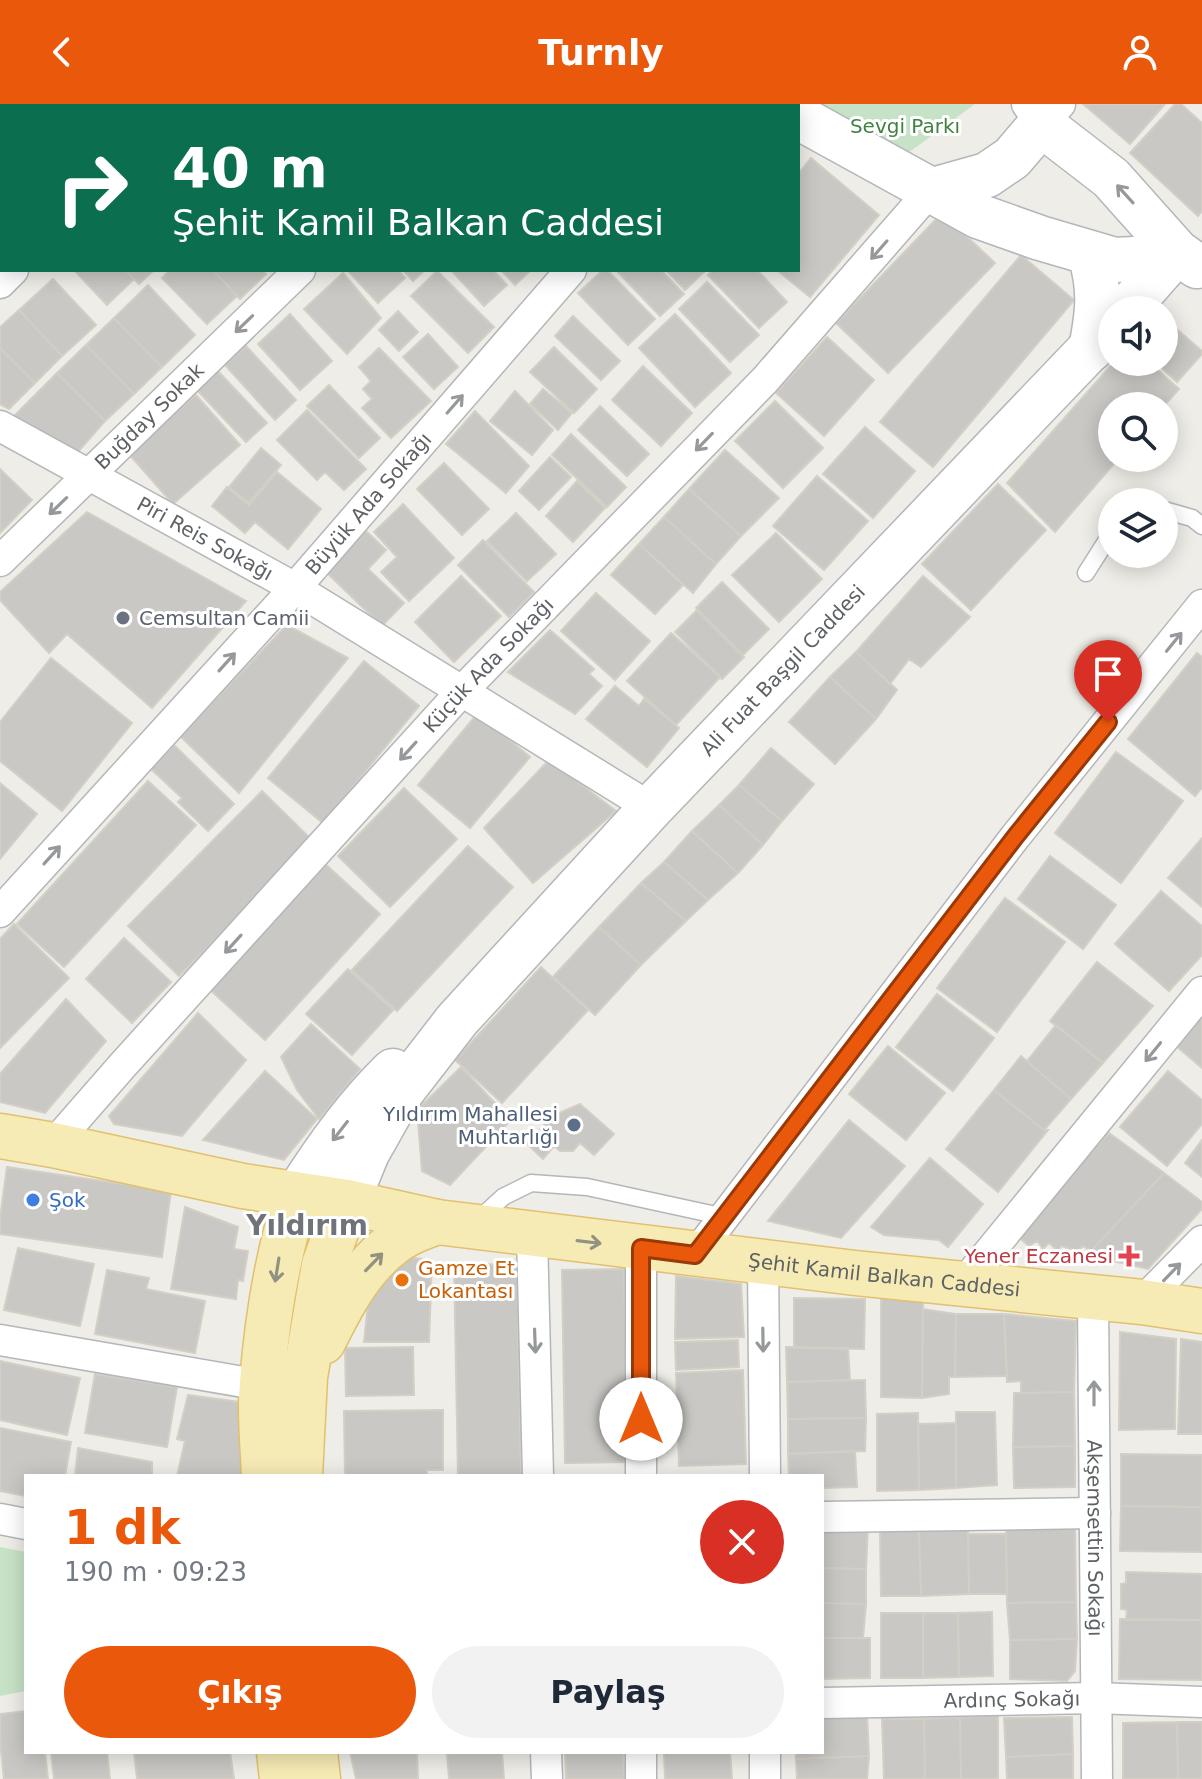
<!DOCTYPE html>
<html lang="tr">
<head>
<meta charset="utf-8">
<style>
	body { margin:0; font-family:"DejaVu Sans",sans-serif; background:#f2f2f3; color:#1f2937; height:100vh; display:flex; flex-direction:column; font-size:30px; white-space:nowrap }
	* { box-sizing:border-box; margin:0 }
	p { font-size:26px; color:#747a83 }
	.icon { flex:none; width:44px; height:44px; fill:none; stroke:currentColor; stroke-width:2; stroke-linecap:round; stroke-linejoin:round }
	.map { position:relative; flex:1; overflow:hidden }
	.drawer { position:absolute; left:24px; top:1370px; width:800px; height:280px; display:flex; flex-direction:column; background:#fff; border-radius:0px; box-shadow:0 4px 20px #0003 }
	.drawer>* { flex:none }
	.top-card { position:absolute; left:0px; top:0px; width:800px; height:168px; box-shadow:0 4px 20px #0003; background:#0b6e4f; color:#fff; overflow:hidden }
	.tools { position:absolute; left:1098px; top:192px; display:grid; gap:16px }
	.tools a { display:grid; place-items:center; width:80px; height:80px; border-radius:50%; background:#fff; box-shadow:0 4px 20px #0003; font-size:40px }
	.pin { position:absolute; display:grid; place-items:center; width:68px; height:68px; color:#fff; margin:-82px -34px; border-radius:50% 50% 50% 0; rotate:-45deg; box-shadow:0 0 8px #0007 }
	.pin .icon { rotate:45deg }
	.me { position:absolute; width:88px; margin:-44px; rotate:0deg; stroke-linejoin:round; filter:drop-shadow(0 0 6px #0008) }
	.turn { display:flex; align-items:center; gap:28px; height:168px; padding:0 40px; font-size:36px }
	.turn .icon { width:104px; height:104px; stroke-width:2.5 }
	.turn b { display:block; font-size:56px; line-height:68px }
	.round { display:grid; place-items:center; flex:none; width:84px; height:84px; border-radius:42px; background:#f2f2f3 }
	.headline { display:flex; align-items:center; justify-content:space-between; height:136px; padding:0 40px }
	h1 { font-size:48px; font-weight:800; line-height:60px; color:#ea580c }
	.button { display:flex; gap:16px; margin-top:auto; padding:16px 40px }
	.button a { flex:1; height:92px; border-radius:48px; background:#ea580c; color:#fff; font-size:32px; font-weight:800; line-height:92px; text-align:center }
	.button a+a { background:#f2f2f3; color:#1f2937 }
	header { display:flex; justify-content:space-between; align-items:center; height:104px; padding:0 40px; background:#ea580c; color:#fff; font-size:36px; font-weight:800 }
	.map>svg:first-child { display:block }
</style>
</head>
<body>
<header><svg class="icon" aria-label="back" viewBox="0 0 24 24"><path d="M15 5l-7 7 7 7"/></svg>Turnly<svg class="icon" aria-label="person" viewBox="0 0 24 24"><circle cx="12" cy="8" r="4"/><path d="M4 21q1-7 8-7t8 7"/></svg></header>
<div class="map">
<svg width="1202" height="1675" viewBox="0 0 1202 1675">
	<rect width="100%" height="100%" fill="#efede7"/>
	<path fill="#c7e3c7" d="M821 0H975L908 49Z
		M0 1443 26 1448V1587L0 1592Z"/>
	<path fill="#cac8c4" stroke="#d3cfc6" stroke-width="2" d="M57 0H112L114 2H59Z
		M225 0H283L284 2H223Z
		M369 0H423L425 2H370Z
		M614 0H687L685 2H613Z
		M1083 0H1165L1130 40Z
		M1175 0H1181L1202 19V107L1198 112 1130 49Z
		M811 54 879 111 810 193 777 166H798V70Z
		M0 82 2 84 1 144 0 143Z
		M942 109 995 159 888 269 836 219Z
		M1021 151 1074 196 933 363 880 318Z
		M74 166H125L134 175 107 201Z
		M125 166H154L139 180Z
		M170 166H213L237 192 207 220 162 174Z
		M213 166H262L266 170 240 195Z
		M398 166 405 174 378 199 348 167Z
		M403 166H425L413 177Z
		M451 166H493L507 181 484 202Z
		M501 166H531L515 181Z
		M603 166H607L655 215 628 241 578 189Z
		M616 166H661L684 190 660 212Z
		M666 166H706L685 186Z
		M713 166H757L787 198 759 224 708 171Z
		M437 167 494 223 468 249 411 192Z
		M343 169 381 214 347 250 304 205Z
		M53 175 96 221 62 252 19 206Z
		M707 178 759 231 730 258 679 205Z
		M148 181 195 231 162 263 114 214Z
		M19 206 62 252 35 279 0 244V223Z
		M398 207 418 228 399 247 379 226Z
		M290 210 332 257 300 286 258 240Z
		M675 210 731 269 695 303 639 244Z
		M573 212 620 257 601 276 555 232Z
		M114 214 162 263 134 290 86 241Z
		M1164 214 1202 247V250L1177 278 1155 258H1164Z
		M428 230 458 263 434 285 403 253Z
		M827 233 874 276 824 332 776 289Z
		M86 241 134 290 105 317 57 269Z
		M246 242 296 296 275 316 225 261Z
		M554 243 597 285 574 309 530 268Z
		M0 244 35 279 9 305 0 300Z
		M379 244 431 297 391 334 362 304 372 295 363 285 371 277 359 263Z
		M1114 258H1149L1179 285 1164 302H1112V354H1119L1055 428 1007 379Z
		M643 262 692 309 661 342 612 296Z
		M216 265 267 319 246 338 195 284Z
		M57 269 105 317 77 349 14 312Z
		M329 281 380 334 359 354 307 302Z
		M543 285 572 309 558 326 530 300Z
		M515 287 553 326 532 351 490 317Z
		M196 291 240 341 173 400 129 350Z
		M775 297 823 344 783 384 735 337Z
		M600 302 649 350 627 372 578 326Z
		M307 306 366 365 344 386 325 368 317 376 277 336Z
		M475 307 529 362 506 389 446 340Z
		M865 323 915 367 873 414 823 370Z
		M571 330 626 383 607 403 552 351Z
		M261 344 281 361 249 399 229 383Z
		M725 346 779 394 741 432 689 385Z
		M550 353 571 373 539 406 519 387Z
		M444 359 489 405 462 431 417 385Z
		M0 365 32 396 0 429Z
		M277 368 321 405 288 445 255 418 245 429 212 402 227 383 249 401Z
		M817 372 868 417 824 466 773 422Z
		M577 377 605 404 573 438 546 412Z
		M998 380 1046 426 971 506 922 460Z
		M689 385 741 432 716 460 664 413Z
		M403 400 454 454 409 497 381 468 397 453 374 428Z
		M87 408 246 497 152 604 67 530 49 549 0 496V488Z
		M516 409 556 450 527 477 487 437Z
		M664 413 716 460 693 489 639 440Z
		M366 427 386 446 368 465 404 499 382 522 326 468Z
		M776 429 822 475 779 518 732 471Z
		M483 436 534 488 509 513 458 461Z
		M639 440 683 481 655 510 611 471Z
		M461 472 501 512 454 558 415 518Z
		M923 472 970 513 921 563 909 555 890 580 856 548Z
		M722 478 769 525 743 551 696 504Z
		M596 489 650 537 615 576 561 527Z
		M697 506 744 553 722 575 675 528Z
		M287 521 348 554 239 689 180 632Z
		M550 526 594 565 589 570 602 582 575 610 508 568Z
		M671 529 720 573 676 621 627 577Z
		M856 548 897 586 876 615 830 573Z
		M1197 549 1202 553V684L1195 692 1128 635Z
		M51 554 132 619 62 707 0 657V618Z
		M364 557 419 602 323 719 268 674Z
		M830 573 876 615 835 660 789 618Z
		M615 582 639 602 644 595 679 624 647 663 586 615Z
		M477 610 530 653 470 724 418 681Z
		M174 641 234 700 208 727 178 698 182 694 151 665Z
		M771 644 814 680 782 717 739 681Z
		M1116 648 1183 697 1121 779 1055 729Z
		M549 656 616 707 533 779 484 724Z
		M148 677 196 721 64 863 17 820Z
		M0 679 37 710 0 755Z
		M739 681 782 717 763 741 719 701Z
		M404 684 457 735 390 803 338 752Z
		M262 687 313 737 179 872 128 822Z
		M719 701 763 741 738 769 692 727Z
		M692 727 738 769 708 796 664 758Z
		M1202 734V803L1168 774Z
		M468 742 513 783 397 907 352 866Z
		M1050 752 1116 801 1083 845 1018 795Z
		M323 758 380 810 265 936 207 883Z
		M664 758 708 796 686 817 641 779Z
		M641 779 686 817 641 861 599 823Z
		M1161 787 1202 822V851L1169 887 1115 840Z
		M1005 794 1065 838 997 928 937 884Z
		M14 820 69 874 0 944V835Z
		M599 823 641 861 595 911 553 873Z
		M124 834 171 878 132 919 86 875Z
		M1097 858 1153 902 1103 959 1050 917Z
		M541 863 588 906 502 999 455 956Z
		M348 865 393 906 352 951 306 910Z
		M937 890 994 934 953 987 896 943Z
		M66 895 106 937 45 1009 0 998V970Z
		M198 909 246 956 182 1032 114 1020 109 1012Z
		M1202 911V964L1176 942Z
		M311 920 360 965 319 1015 297 986 281 953Z
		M1056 921 1103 959 1071 995 1027 957Z
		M888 942 945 989 906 1036 849 990Z
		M1021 952 1071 995 1044 1026 994 986Z
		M461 963 511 1016 450 1081 422 1067 417 1006Z
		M265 967 317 1015 284 1056 203 1036Z
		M1168 967 1202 996V1020L1167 1062 1120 1023Z
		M994 986 1044 1026H1048L998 1088 946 1045Z
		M580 1000 614 1030 594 1051 580 1039 573 1047H560L554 1042 543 1055 527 1040 552 1012Z
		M849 1016 905 1062 841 1134 768 1117Z
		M1109 1029 1164 1069 1091 1147 1083 1142 1078 1147 1061 1142 1058 1147 1049 1139 1043 1145 1037 1137 1029 1142 1015 1130Z
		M1202 1036V1073L1185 1059Z
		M930 1054 983 1100 948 1143 939 1136 884 1131 871 1123Z
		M7 1063 171 1087 162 1153 0 1130V1114Z
		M1164 1069 1202 1098V1105L1148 1165 1104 1155 1091 1147Z
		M185 1103 238 1123 234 1145 248 1147 243 1177 238 1176 236 1195 171 1185Z
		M18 1144 94 1160 80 1222 4 1206Z
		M404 1153 432 1156 429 1238H364L368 1199Z
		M517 1160 521 1372H458L454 1161Z
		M624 1165 628 1358 565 1359 562 1166Z
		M107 1166 149 1174 146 1185 205 1197 195 1249 95 1230Z
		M676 1172 741 1180 744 1233 675 1235Z
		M794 1194 865 1195 864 1245 794 1244Z
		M881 1194 923 1197 922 1294 881 1293Z
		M923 1205 956 1210 955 1273H949V1290L922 1294Z
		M956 1210H1004L1007 1272 955 1273Z
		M1004 1210 1076 1217 1074 1288 1021 1289V1277L1007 1278Z
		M1120 1228 1176 1235 1175 1325 1119 1326Z
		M1181 1235 1202 1238V1330H1178Z
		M738 1236 739 1263 676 1266 675 1238Z
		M413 1243 414 1291 346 1292 345 1244Z
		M786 1243 848 1244 850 1276 787 1278Z
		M0 1257 80 1274 67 1331 0 1316Z
		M743 1266 746 1360 679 1362 676 1269Z
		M95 1270 177 1283 167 1343 85 1329Z
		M865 1276 866 1314 788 1315 787 1278Z
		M1074 1288 1075 1342 1013 1343 1014 1289Z
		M188 1291 239 1298 243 1372H177L185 1337 177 1335Z
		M443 1306V1366H427V1372H345L344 1307Z
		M956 1308H995L997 1381 956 1384Z
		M918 1309 919 1386 877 1387V1310Z
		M866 1314 865 1347 788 1350V1315Z
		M956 1319V1384L919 1386 918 1320Z
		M0 1324 71 1338 65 1372H26V1392L0 1387Z
		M1075 1342V1383L1014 1384 1013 1343Z
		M78 1344 152 1358V1372H75Z
		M855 1347 857 1383 822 1384V1372H789L788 1350Z
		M1121 1350 1202 1351V1403L1121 1402Z
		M1121 1402 1202 1403V1448L1120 1447Z
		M868 1422 866 1465 822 1464V1423Z
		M968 1424 969 1490 921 1492 919 1425Z
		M1075 1424 1076 1498 1007 1499 1006 1425Z
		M919 1425 921 1492H881L880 1426Z
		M968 1430H1006L1007 1490H969Z
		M822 1464 866 1465V1500L822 1499Z
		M1126 1468 1202 1470V1516H1126L1127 1506 1121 1505V1480L1126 1479Z
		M1076 1498 1077 1535 1010 1536 1007 1499Z
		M822 1499 866 1500 863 1534H822Z
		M992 1508 993 1572 959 1573 958 1509Z
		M881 1509H923V1574H881Z
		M923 1509H958L959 1573 923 1574Z
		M1120 1515 1202 1516V1576L1119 1575Z
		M822 1534H870V1574L822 1575Z
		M1077 1535 1075 1567 1067 1577 1010 1575V1536Z
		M26 1607V1648H45L48 1675H4L0 1638V1610Z
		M867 1611 869 1652 796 1655V1648H822V1613Z
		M998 1611V1675H961L960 1613Z
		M960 1613 961 1675H925L924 1615Z
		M1072 1613 1073 1650 1006 1653 1004 1614Z
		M882 1615H924L925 1675H884Z
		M1177 1618H1202V1675H1178Z
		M1177 1618 1178 1675H1123V1619Z
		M51 1648H107L110 1675H54Z
		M134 1648H230L234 1675H137Z
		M350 1648H417L418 1675H356Z
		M502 1648 504 1675H449L447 1650Z
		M565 1648H623L625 1675H566Z
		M664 1648H730L732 1675H665Z
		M1073 1650V1675H1007L1006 1653Z
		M869 1652 867 1675H797L796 1655Z"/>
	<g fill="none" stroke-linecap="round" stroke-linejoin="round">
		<defs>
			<path id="lane" d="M1164 406 1192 414 1202 422
				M1086 469 1112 428
				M478 1116 503 1093 531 1079 587 1083 725 1113"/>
			<g id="street">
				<path d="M1027 0 1041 20 1060 0"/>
				<path d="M186 2 188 0"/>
				<path d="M469 2 471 0"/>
				<path d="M714 2 715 0"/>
				<path d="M0 179 13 166"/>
				<path id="s1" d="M0 322 295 484 651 704"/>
				<path id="s2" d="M0 457 300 166"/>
				<path id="s3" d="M0 808 295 484 571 166"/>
				<path id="s4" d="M53 1041 122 962 462 587 765 276 930 87"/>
				<path d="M532 1131 538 1372"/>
				<path d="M695 1151 1015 733 1202 501"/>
				<path d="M763 1158 765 1372"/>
				<path d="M964 1179 1202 888"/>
				<path id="s5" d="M1093 1194 1097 1675"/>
				<path d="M1142 1198 1202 1137"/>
				<path d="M0 1236 261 1281"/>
				<path d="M641 1372V1144"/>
				<path d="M822 1413 1095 1409"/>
				<path d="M0 1415 26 1420"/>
				<path id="s6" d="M822 1599 1096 1594 1202 1598"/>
				<path d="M546 1648 547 1675"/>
				<path d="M765 1648V1675"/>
				<path d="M641 1675V1648"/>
			</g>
			<g id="secondary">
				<path d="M798 13 978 112 1040 134 1115 156 1153 154 1177 148"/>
				<path d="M930 87 987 71 1012 54 1041 20 1111 74 1177 148 1197 162"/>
				<path d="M1090 150C1101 186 1098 209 1091 245"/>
				<path d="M1126 206 1177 148"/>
				<path d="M297 1091C325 1046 355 1004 393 967"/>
				<path id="s7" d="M347 1098 367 1049 402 987 457 916 651 704 1112 222"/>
			</g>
			<g id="primary">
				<path id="s8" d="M0 1032 53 1041 243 1082 347 1098 437 1118 855 1169 1142 1198 1202 1207"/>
				<path d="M323 1238C341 1202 359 1166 391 1141 404 1130 421 1124 437 1118"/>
				<path d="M264 1372C263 1342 259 1310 262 1279 267 1216 277 1151 297 1091"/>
				<path d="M300 1372 305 1273 320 1184 324 1161 347 1098"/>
				<path d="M279 1648 282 1675"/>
				<path d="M315 1648 318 1675"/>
			</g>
		</defs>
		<use href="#lane" stroke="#b4b7ba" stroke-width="19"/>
		<use href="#street" stroke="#b4b7ba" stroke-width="33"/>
		<use href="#secondary" stroke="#b3b6ba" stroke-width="47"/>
		<use href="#primary" stroke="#e1c16e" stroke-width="47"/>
		<use href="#lane" stroke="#fff" stroke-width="16"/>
		<use href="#street" stroke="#fff" stroke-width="30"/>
		<use href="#secondary" stroke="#fff" stroke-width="44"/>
		<use href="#primary" stroke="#f6ebb5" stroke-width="44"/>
	</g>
	<defs><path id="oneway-shaft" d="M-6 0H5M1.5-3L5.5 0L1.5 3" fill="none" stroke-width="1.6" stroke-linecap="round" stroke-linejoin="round" transform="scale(2)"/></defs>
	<g stroke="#96999b">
		<use href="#oneway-shaft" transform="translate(1125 90) rotate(-132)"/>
		<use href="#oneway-shaft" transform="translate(879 146) rotate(131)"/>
		<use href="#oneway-shaft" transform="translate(244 220) rotate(136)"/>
		<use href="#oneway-shaft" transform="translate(455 300) rotate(-49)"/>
		<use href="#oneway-shaft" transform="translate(704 338) rotate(134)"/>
		<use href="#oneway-shaft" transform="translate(58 402) rotate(136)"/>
		<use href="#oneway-shaft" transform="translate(1174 538) rotate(-51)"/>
		<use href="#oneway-shaft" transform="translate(227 558) rotate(-48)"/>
		<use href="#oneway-shaft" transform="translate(408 647) rotate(132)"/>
		<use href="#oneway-shaft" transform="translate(52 751) rotate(-48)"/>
		<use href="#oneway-shaft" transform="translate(233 840) rotate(132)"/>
		<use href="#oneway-shaft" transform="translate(1153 948) rotate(129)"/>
		<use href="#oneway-shaft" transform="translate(340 1027) rotate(128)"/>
		<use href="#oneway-shaft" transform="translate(1172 1168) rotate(-46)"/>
		<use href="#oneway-shaft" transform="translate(763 1236) rotate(89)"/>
		<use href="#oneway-shaft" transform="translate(535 1237) rotate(88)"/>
		<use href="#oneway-shaft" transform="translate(1094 1289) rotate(-90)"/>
	</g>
	<g stroke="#939281">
		<use href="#oneway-shaft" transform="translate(589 1138) rotate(7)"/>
		<use href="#oneway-shaft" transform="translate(374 1158) rotate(-46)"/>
		<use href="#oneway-shaft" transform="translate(277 1166) rotate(99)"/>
	</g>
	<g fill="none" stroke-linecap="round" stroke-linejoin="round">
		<defs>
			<path id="route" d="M641 1315V1144L695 1151 1015 733 1108 618"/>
		</defs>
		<use href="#route" stroke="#983908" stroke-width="20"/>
		<use href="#route" stroke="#ea580c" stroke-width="14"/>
	</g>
	<circle fill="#6b7280" stroke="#fff" stroke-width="3" cx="123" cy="514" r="8"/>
	<circle fill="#5c6f8a" stroke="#fff" stroke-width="3" cx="574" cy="1021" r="8"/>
	<circle fill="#3f7fe0" stroke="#fff" stroke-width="3" cx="33" cy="1096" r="8"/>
	<path fill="#e0444e" stroke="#fff" stroke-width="3" d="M1125 1140h8v8h8v8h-8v8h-8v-8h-8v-8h8z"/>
	<circle fill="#e8710a" stroke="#fff" stroke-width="3" cx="402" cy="1176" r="8"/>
	<g text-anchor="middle" stroke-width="6" stroke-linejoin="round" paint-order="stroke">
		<g font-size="20" fill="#418244" stroke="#fff">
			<text x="905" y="29">Sevgi Parkı</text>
		</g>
		<g font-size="20" fill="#5e6265" stroke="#fff">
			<text dy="7" stroke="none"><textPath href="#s2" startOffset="208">Buğday Sokak</textPath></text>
			<text dy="7" stroke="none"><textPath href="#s3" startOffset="550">Büyük Ada Sokağı</textPath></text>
			<text dy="7" stroke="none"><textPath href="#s1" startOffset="234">Piri Reis Sokağı</textPath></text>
			<text dy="7" stroke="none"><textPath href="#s4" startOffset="648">Küçük Ada Sokağı</textPath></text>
			<text dy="7" stroke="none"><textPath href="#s7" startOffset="692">Ali Fuat Başgil Caddesi</textPath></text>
			<text dy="7" stroke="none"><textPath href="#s8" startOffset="896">Şehit Kamil Balkan Caddesi</textPath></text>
			<text dy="7" stroke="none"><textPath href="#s5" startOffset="240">Akşemsettin Sokağı</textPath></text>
			<text dy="7" stroke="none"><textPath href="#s6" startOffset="190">Ardınç Sokağı</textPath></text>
		</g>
		<g font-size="20" fill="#5b616d" stroke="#fff" text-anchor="start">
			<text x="139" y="521">Cemsultan Camii</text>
		</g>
		<g font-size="20" fill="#4e5e75" stroke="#fff" text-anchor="end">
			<text x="558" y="1017">Yıldırım Mahallesi<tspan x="558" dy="23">Muhtarlığı</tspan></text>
		</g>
		<g font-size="20" fill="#366cbe" stroke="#fff" text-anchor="start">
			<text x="49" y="1103">Şok</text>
		</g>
		<g font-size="20" fill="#be3a42" stroke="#fff" text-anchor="end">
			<text x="1113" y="1159">Yener Eczanesi</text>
		</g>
		<g font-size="20" fill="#c56008" stroke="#fff" text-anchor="start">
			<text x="418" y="1171">Gamze Et<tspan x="418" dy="23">Lokantası</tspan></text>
		</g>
		<g font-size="28" font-weight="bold" fill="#707377" stroke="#fff">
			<text x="307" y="1131">Yıldırım</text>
		</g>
	</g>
</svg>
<div class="tools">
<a><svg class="icon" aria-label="sound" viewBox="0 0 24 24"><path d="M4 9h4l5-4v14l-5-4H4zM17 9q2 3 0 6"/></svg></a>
<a><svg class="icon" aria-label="search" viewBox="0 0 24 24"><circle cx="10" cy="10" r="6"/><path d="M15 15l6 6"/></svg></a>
<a><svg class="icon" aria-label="layers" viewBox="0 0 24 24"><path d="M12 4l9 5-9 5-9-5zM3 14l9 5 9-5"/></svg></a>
</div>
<div class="pin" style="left:1108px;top:618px;background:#d93025"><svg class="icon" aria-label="arrive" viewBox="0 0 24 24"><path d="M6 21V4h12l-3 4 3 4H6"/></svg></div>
<svg class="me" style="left:641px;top:1315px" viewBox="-20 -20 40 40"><circle r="19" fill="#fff"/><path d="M0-13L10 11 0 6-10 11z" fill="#ea580c"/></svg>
<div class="top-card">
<div class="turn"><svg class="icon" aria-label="right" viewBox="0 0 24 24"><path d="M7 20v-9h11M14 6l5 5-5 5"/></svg><div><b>40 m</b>Şehit Kamil Balkan Caddesi</div></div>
</div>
<section class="drawer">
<div class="headline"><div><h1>1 dk</h1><p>190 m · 09:23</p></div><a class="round" style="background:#d93025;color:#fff"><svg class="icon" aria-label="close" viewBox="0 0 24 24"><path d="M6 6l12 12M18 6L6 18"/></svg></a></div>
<div class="button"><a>Çıkış</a><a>Paylaş</a></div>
</section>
</div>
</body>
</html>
